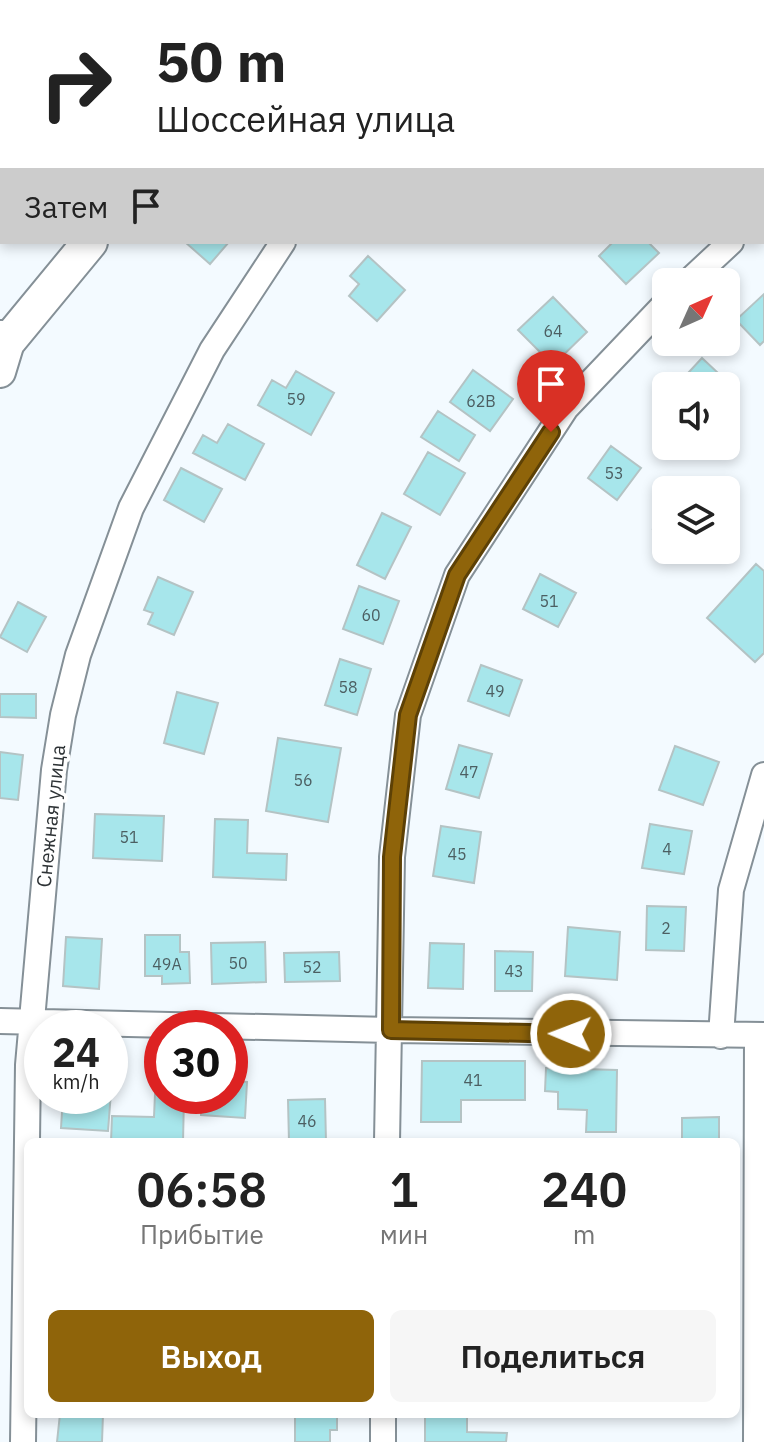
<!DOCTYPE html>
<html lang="ru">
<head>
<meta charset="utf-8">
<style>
	body { margin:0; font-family:"IBM Plex Sans",sans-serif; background:#f6f6f6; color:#222; height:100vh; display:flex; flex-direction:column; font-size:30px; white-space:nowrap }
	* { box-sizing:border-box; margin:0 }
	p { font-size:26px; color:#767676 }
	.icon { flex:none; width:44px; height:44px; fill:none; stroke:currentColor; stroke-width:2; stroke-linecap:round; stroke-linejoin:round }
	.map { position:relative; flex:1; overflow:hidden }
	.panel { position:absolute; left:24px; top:1138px; width:716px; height:280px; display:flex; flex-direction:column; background:#fff; border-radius:12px; box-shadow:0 4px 12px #0003 }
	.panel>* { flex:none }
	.guide { position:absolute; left:0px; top:0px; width:764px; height:244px; box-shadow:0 4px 12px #0003; background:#fff; color:#222; overflow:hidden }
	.needle { width:52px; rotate:45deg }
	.controls { position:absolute; left:652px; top:268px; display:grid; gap:16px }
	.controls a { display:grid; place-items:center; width:88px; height:88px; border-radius:12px; background:#fff; box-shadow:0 4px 12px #0003; font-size:40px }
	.speed { position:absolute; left:24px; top:1010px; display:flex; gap:16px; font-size:40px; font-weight:700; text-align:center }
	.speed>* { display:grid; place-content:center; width:104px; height:104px; border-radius:50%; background:#fff; box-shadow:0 4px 12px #0003; line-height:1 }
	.speed small { font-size:20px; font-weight:400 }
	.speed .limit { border:12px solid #d22; background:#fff; color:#111 }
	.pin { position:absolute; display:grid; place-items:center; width:68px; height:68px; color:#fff; margin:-82px -34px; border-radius:50% 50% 50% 0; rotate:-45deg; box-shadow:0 0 8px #0007 }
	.pin .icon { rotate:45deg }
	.me { position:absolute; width:88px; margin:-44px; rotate:271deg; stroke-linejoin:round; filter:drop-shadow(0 0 6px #0008) }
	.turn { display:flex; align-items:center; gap:28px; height:168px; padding:0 24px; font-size:36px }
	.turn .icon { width:104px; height:104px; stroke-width:2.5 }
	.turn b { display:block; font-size:56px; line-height:68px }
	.then { display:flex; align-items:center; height:76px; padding:0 24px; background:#0003; gap:16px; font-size:30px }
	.eta { display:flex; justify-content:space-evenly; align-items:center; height:136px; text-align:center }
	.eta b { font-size:48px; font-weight:600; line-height:56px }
	.action { display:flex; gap:16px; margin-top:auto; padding:16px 24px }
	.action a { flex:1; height:92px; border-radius:12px; background:#8f640a; color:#fff; font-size:32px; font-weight:600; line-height:92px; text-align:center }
	.action a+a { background:#f6f6f6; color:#222 }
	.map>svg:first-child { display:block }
</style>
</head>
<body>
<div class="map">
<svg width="764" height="1442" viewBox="0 0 764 1442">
	<rect width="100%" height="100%" fill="#f3faff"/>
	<path fill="#a7e6eb" stroke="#b4c3c4" stroke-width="2" d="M0 0 21 2H2V37Z
		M185 242H229L210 264Z
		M613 242H648L659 253 626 284 599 256Z
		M368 256 405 290 377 321 349 296 359 284 350 276Z
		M764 294V341L760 345 736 320Z
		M553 297 587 332 553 365 518 330Z
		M702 358 734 388 726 396V386H676Z
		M473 370 513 399 490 431 450 402Z
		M296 371 334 393 311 435 258 405 272 380 286 388Z
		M438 411 475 435 459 461 421 437Z
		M228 424 264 444 245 480 193 453 203 435 217 443Z
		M611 446 641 468 617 500 588 478Z
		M428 452 465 473 440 515 404 494Z
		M181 468 222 489 204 522 164 500Z
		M666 511V538L653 529Z
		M382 513 411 527 385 579 357 565Z
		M756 564 764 571V653L755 662 707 618Z
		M540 574 576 593 558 627 523 609Z
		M158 577 193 592 174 635 148 624 153 613 144 610Z
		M359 586 399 601 383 644 343 629Z
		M18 602 46 617 27 652 0 637Z
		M340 659 371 669 357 715 325 705Z
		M481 665 522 680 509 716 468 701Z
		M177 692 218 703 204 754 164 743Z
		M0 694H36V718L0 717Z
		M278 738 341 748 328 822 266 811Z
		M459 745 492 754 479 798 446 789Z
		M675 746 719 762 703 805 659 790Z
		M0 752 23 755 18 800 0 798Z
		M95 814 164 816 162 861 93 858Z
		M215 819 248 820 247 853 287 854 286 880 213 877Z
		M650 824 692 831 684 874 642 868Z
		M441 826 481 832 474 883 433 876Z
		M647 906 686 907 684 951 646 950Z
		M568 927 620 932 617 980 565 976Z
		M145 935H180V952H189L190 983 162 984V976H145Z
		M66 937 102 939 99 989 63 986Z
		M265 942 266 982 212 984 211 943Z
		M430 943 464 944 463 989 428 988Z
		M495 951 533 952 532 991H495Z
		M339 952 340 981 285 982 284 953Z
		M157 1049 162 1050V1096H184L183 1142H111L112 1116 154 1117Z
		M422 1061H525V1100H461V1122H421Z
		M546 1068 617 1070 616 1132H586L587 1110 558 1109V1092L545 1091Z
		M230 1081 247 1082 245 1118 201 1115 202 1096H230Z
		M111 1092 108 1131 61 1128 63 1096H110Z
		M325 1099 326 1142H289L288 1100Z
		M719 1117V1142H682V1118Z
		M60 1414H103L102 1442H57Z
		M295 1414H337V1430H330V1442H295Z
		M425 1414H467V1432L507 1433 506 1442H425Z"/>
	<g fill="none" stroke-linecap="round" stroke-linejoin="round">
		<defs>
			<path id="minor" d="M499 0H524
				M762 219 764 217
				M688 282 731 242
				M0 1021 391 1030 764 1035
				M721 1036 731 890 764 775
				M387 1142 392 857 408 715 457 575 566 408 666 303
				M23 1442 28 1065 54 770 63 715 78 655 131 508 212 350 283 242
				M383 1442V1414
				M756 1442 757 1035"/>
			<path id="tertiary" d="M0 372 10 339"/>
			<path id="secondary" d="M293 2 295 0
				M0 338 10 339 90 242"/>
		</defs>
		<use href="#minor" stroke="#859097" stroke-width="28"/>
		<use href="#tertiary" stroke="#859097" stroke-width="34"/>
		<use href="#secondary" stroke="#859097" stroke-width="38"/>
		<use href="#minor" stroke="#fff" stroke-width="24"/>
		<use href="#tertiary" stroke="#fff" stroke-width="30"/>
		<use href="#secondary" stroke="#fff" stroke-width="34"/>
	</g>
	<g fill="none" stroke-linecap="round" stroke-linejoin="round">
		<defs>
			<path id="route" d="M551 432 457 575 408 715 392 857 391 1030 571 1034"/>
		</defs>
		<use href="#route" stroke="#5d4106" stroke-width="20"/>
		<use href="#route" stroke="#8f640a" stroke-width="14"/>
	</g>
	<g text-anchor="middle" stroke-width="7" stroke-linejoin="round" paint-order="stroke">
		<g font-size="16" fill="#4c5f62">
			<text x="553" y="337">64</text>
			<text x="296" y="405">59</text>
			<text x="481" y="407">62В</text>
			<text x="614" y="479">53</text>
			<text x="549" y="607">51</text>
			<text x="371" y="621">60</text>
			<text x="348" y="693">58</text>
			<text x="495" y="697">49</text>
			<text x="469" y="778">47</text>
			<text x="303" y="786">56</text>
			<text x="129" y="843">51</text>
			<text x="667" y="855">4</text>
			<text x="457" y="860">45</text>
			<text x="666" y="934">2</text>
			<text x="238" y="969">50</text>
			<text x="167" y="970">49А</text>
			<text x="312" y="973">52</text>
			<text x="514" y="977">43</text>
			<text x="473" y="1086">41</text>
			<text x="307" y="1127">46</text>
		</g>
		<g font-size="20" fill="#2d3235" stroke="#fff">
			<text transform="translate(51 816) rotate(-84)" y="7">Снежная улица</text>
		</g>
	</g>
</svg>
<div class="controls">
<a><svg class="needle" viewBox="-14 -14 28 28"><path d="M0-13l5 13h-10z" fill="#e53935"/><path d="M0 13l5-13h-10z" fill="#767676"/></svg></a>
<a><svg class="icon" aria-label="sound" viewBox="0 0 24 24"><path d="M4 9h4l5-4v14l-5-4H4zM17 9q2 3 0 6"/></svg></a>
<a><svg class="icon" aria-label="layers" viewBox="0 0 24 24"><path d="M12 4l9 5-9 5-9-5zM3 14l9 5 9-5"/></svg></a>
</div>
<div class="speed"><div>24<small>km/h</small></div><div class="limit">30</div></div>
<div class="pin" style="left:551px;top:432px;background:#d93025"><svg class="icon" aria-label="arrive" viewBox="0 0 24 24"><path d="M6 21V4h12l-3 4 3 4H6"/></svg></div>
<svg class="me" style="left:571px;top:1034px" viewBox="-20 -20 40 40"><circle r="17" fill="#8f640a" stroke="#fff" stroke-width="3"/><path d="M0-11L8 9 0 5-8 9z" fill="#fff"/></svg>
<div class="guide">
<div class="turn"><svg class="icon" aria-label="right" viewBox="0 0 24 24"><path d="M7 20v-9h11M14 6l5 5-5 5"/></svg><div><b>50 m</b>Шоссейная улица</div></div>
<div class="then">Затем<svg class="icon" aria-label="arrive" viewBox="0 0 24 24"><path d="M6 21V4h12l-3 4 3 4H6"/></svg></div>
</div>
<section class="panel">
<div class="eta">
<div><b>06:58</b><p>Прибытие</p></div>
<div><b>1</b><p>мин</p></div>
<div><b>240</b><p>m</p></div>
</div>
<div class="action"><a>Выход</a><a>Поделиться</a></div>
</section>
</div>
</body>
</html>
